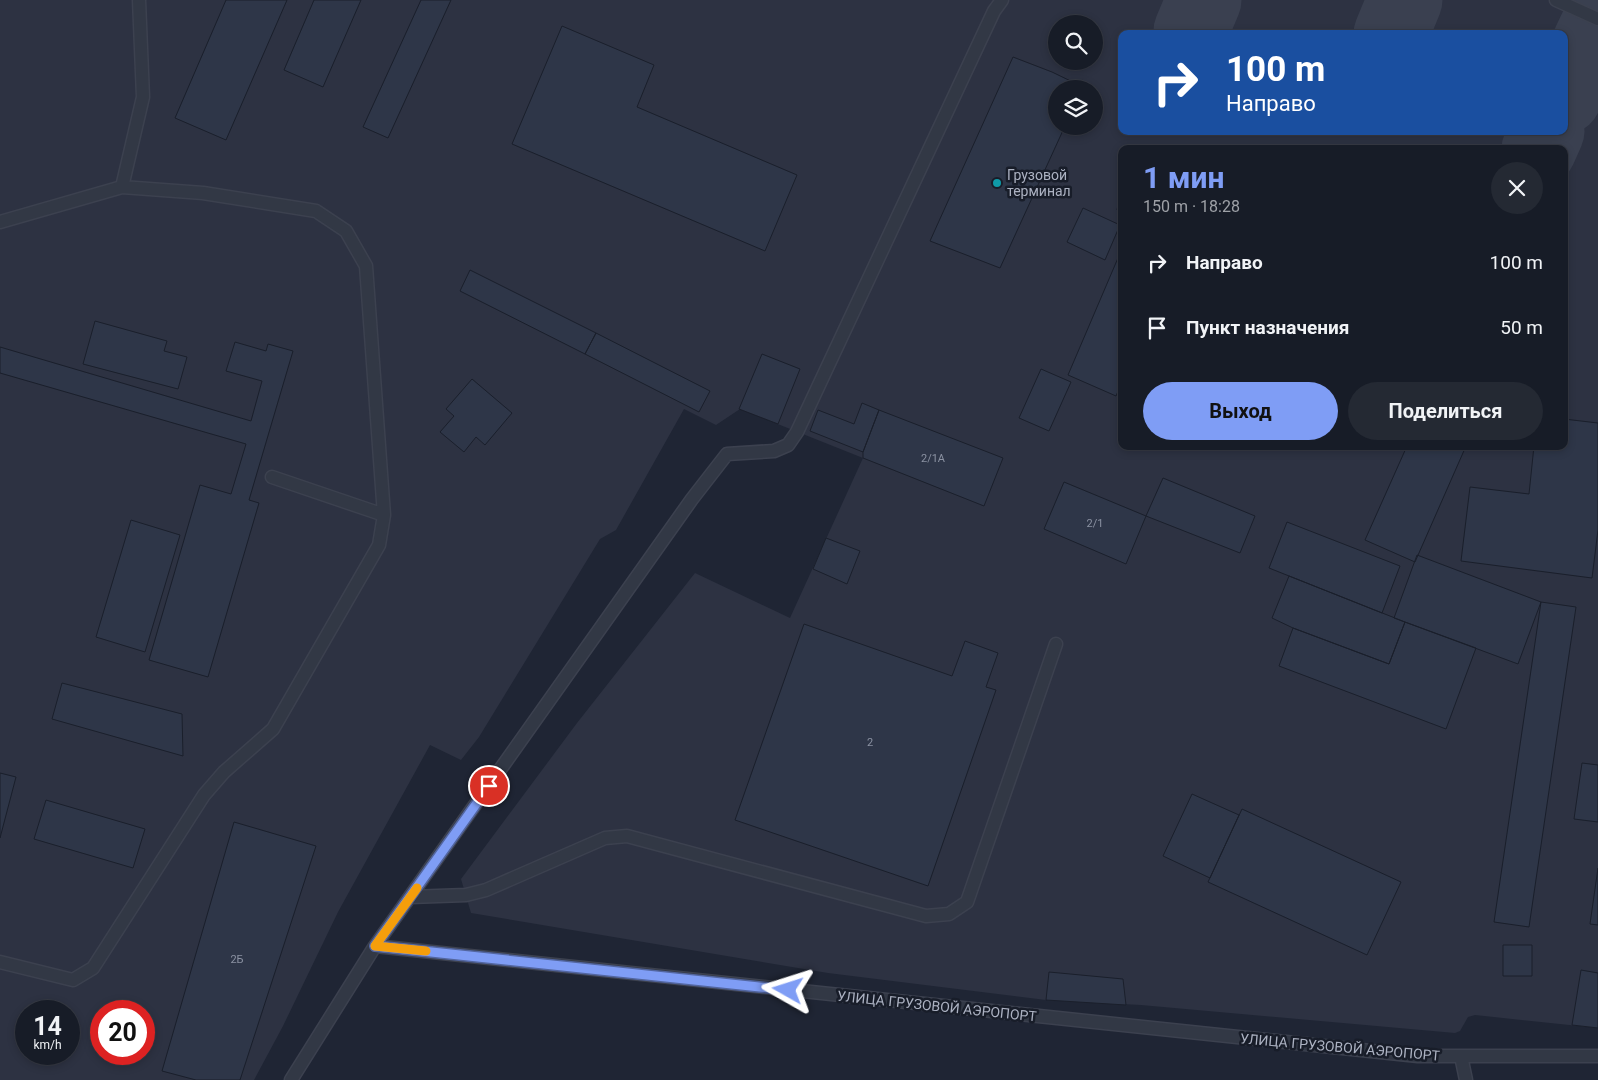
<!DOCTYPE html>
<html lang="ru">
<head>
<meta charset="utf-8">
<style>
	body { margin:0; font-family:Roboto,sans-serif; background:#242933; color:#f1f3f6; height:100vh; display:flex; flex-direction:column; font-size:19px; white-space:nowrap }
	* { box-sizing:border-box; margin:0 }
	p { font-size:16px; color:#9ea1a7 }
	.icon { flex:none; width:28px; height:28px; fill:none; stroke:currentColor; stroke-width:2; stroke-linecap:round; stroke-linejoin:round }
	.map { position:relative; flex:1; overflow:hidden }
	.sheet { position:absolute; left:1118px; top:145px; width:450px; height:305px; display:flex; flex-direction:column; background:#171c27; border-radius:10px; box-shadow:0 2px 8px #0003,0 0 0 1px #363a44 }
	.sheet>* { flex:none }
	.banner { position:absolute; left:1118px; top:30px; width:450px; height:105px; border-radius:10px; box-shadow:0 2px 8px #0003,0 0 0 1px #363a44; background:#1a4fa0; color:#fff; overflow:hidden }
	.controls { position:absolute; left:1048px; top:15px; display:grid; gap:10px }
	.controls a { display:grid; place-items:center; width:55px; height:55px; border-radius:50%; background:#171c27; box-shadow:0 2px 8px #0003,0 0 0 1px #363a44; font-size:25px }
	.speed { position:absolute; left:15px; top:1000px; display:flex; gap:10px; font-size:25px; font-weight:700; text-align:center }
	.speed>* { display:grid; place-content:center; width:65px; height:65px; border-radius:50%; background:#171c27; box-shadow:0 2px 8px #0003,0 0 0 1px #363a44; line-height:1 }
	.speed small { font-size:12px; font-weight:400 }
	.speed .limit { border:8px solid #d22; background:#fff; color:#111 }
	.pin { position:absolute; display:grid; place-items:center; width:42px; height:42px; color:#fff; margin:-21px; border:2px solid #fff; border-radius:50%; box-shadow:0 1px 5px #0007 }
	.me { position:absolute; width:55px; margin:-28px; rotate:276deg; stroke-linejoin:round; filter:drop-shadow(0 0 4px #0008) }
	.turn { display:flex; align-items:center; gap:18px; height:105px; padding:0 25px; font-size:22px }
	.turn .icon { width:65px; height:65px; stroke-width:2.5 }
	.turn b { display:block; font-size:35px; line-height:42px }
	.round { display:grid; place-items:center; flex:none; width:52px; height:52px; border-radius:26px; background:#242933 }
	.headline { display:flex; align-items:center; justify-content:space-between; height:85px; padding:0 25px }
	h1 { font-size:30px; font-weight:700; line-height:38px; color:#7f9df5 }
	.action { display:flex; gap:10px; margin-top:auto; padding:10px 25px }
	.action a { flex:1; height:58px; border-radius:30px; background:#7f9df5; color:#111; font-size:20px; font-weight:700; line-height:58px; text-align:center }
	.action a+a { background:#242933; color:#f1f3f6 }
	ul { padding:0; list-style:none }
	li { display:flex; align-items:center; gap:15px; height:65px; padding:0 25px }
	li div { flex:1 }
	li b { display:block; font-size:19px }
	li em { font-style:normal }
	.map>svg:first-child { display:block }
</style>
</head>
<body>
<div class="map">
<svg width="1598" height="1080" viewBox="0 0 1598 1080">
	<rect width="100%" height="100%" fill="#1f2534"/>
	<path fill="#2d3242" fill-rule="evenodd" d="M0 0H1598V1028L1475 1015 1468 1017 1460 1031 1455 1033 1141 1005 1046 1000 828 973 471 913 461 879 577 723 695 573 790 618 863 458 740 409 716 425 684 409 616 530 600 539 479 737 461 760 430 745 338 912 283 1026 254 1080H0ZM1056 24H1094V61H1056ZM1121 34H1564V131H1121ZM1056 89H1094V126H1056ZM1121 149H1564V446H1121ZM26 1011H69V1054H26ZM101 1011H144V1054H101Z"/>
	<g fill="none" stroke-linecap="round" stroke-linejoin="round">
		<path stroke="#3a4050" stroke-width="75" d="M1191 31 1204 0
			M1391 34 1405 0
			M1564 97 1598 25
			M1539 149 1547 131"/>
	</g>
	<path fill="#2e3648" stroke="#1a1f2b" d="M226 0H287L226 140 175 118Z
		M314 0H361L323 87 284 70Z
		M421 0H451L388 138 363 127Z
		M562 26 654 65 637 107 797 175 765 251 512 144Z
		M1013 57 1052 72 1083 87 1082 89H1056V126H1065L1000 268 930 241Z
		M1121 189V211L1117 210Z
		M1083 208 1120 225 1105 260 1067 242Z
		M1118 258 1121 260V384L1116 396 1068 375Z
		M470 270 596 333 585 354 460 291Z
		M95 321 167 341 164 351 187 357 178 389 83 364Z
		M596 333 710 391 699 412 585 354Z
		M235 342 266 351 268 344 293 351 249 500 259 503 208 677 149 660 200 485 231 494 246 444 0 373V347L251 421 262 381 226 371Z
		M762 354 800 369 778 424 739 409Z
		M1041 369 1071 382 1049 431 1019 418Z
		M472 379 512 413 485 445 476 437 464 452 440 432 454 416 446 409Z
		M862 403 879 410 863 452 810 431 818 410 854 424Z
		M879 410 1003 458 984 506 863 458V452Z
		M1564 419 1598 423V530L1592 578 1461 561 1470 487 1529 494 1534 446H1564Z
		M1407 446H1466L1415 562 1365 540Z
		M1163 478 1255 516 1240 553 1146 516Z
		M1064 482 1146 516 1126 564 1044 529Z
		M131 520 180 535 145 652 96 637Z
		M1287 522 1400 566 1382 613 1269 568Z
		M826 538 860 551 847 584 813 569Z
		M1417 555 1541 602 1518 664 1394 618Z
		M1289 576 1405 622 1389 664 1293 628 1272 618Z
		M1541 602 1576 607 1529 927 1494 922Z
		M1405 622 1476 648 1446 729 1279 666 1293 628 1389 664Z
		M804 624 952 676 965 641 998 653 986 687 996 690 928 886 735 820Z
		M62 683 182 714 183 756 52 719Z
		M1582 763 1598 765V822L1574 819Z
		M0 773 16 777 0 838Z
		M1192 794 1239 815 1210 878 1163 856Z
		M46 800 145 829 133 868 34 839Z
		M1242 809 1401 882 1367 955 1208 882Z
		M234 822 316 846 240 1080H196L162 1071Z
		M1598 868V925L1590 924Z
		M1503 945H1532V976H1503Z
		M1581 970 1598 973V1028L1572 1025Z
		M1049 972 1123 979 1126 1005 1046 1000Z"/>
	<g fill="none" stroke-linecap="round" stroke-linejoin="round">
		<defs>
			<path id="lane" d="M1556 0 1598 19
				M122 187 143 97 139 0
				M0 222 122 187 203 193 316 211 346 231 366 266 384 515 379 545 273 729 224 772 204 795 93 968 73 980 0 962
				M272 477 384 515
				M410 897 466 895 486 890 605 838 627 836 926 916 949 914 967 902 1056 644
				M375 946 692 499 727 454 774 451 788 445 797 432 994 11 1002 0
				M1461 1056 1466 1080
				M291 1080 375 946 1418 1056H1598"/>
		</defs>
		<use href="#lane" stroke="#3c414f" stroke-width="15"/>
		<use href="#lane" stroke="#323845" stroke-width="12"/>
	</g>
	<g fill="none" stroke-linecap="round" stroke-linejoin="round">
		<defs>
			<path id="route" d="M489 786 375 946 788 990"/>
		</defs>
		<use href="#route" stroke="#53669f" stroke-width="12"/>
		<use href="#route" stroke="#7f9df5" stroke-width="9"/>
		<path stroke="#f59e0b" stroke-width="9" d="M417 888 375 946 426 951"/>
	</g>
	<circle fill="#0f9aa8" stroke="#181d29" stroke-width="2" cx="997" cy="183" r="5"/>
	<g text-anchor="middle" stroke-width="5" stroke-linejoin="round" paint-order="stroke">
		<g font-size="11" fill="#8b92a2">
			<text x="933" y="462">2/1А</text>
			<text x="1095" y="527">2/1</text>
			<text x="870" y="746">2</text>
			<text x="237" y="963">2Б</text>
		</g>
		<g font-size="14" fill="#acb2c2" stroke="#181d29" text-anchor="start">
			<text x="1007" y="180">Грузовой<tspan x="1007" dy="16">терминал</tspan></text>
		</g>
		<g font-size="14" fill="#acb2c2" stroke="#181d29">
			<text transform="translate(937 1006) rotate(6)" y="5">УЛИЦА ГРУЗОВОЙ АЭРОПОРТ</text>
			<text transform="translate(1340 1047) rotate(5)" y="5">УЛИЦА ГРУЗОВОЙ АЭРОПОРТ</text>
		</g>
	</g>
</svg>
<div class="controls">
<a><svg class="icon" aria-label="search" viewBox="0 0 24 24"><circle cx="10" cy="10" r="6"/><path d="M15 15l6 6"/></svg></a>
<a><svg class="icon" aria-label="layers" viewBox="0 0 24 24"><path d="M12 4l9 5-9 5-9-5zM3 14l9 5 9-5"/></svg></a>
</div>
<div class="speed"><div>14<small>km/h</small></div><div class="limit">20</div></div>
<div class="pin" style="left:489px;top:786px;background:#d93025"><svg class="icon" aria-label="arrive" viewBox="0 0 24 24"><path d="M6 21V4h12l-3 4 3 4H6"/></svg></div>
<svg class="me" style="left:788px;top:990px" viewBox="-20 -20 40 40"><path d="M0-17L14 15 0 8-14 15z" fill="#7f9df5" stroke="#fff" stroke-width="4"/></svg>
<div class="banner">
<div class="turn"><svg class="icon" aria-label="right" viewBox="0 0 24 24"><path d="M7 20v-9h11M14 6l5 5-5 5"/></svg><div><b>100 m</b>Направо</div></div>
</div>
<section class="sheet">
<div class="headline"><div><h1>1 мин</h1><p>150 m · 18:28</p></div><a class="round"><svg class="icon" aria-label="close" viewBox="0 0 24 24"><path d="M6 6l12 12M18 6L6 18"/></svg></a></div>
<ul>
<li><svg class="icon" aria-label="right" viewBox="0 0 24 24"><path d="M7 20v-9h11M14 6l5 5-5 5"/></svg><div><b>Направо</b></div><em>100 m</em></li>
<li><svg class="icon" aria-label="arrive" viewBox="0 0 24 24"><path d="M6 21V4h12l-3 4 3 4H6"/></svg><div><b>Пункт назначения</b></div><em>50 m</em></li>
</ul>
<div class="action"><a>Выход</a><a>Поделиться</a></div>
</section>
</div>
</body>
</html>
